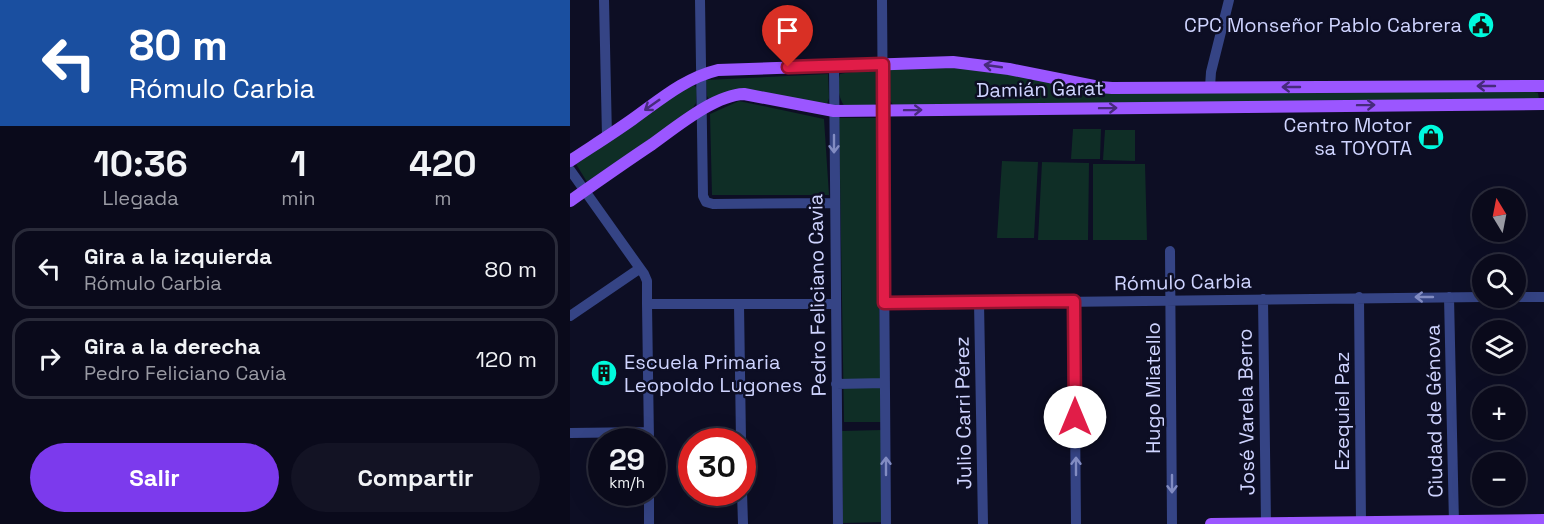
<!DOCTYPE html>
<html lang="es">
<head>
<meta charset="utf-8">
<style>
	body { margin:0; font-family:"Space Grotesk",sans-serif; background:#131324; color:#f1f3f6; height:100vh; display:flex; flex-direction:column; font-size:22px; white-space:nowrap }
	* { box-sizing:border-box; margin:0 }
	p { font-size:20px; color:#999aa3 }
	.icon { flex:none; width:33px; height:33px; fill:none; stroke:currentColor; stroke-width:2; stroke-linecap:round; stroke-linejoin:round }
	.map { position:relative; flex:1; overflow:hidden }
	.panel { display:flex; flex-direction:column; background:#0a0a1b; width:570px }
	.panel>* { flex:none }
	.guide { background:#1a4fa0; color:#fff; overflow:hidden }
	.needle { width:39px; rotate:350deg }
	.buttons { position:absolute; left:902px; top:188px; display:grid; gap:12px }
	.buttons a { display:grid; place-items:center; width:54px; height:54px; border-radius:50%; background:#0a0a1b; box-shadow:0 6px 24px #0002,0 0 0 2px #2a2b3a; font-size:30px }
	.speed { position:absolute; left:18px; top:428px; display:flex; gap:12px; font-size:30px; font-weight:700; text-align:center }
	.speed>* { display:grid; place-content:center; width:78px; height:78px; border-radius:50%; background:#0a0a1b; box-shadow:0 6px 24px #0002,0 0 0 2px #2a2b3a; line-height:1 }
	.speed small { font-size:15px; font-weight:400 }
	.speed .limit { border:9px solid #d22; background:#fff; color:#111 }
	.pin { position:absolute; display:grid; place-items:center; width:51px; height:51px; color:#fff; margin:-62px -26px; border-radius:50% 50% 50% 0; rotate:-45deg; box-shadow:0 0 6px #0007 }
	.pin .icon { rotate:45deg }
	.me { position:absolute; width:66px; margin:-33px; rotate:0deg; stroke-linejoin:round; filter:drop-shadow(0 0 4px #0008) }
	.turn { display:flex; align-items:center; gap:21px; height:126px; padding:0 30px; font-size:27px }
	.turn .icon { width:78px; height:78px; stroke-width:2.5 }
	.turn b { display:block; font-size:42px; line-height:51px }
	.eta { display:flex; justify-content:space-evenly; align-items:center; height:102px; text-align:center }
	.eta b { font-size:36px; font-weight:600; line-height:42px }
	.cta { display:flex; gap:12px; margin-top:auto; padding:12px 30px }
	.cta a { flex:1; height:69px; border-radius:36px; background:#7c3aed; color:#fff; font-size:24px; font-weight:600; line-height:69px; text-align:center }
	.cta a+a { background:#131324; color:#f1f3f6 }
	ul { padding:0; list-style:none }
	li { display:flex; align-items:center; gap:18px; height:81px; margin:0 12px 9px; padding:0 18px; border:3px solid #2a2b3a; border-radius:18px }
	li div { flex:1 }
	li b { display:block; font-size:22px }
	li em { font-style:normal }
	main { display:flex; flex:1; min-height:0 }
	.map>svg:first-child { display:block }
</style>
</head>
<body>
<main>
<section class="panel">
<div class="guide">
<div class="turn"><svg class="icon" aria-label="left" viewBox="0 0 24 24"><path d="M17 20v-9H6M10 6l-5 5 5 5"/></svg><div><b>80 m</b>Rómulo Carbia</div></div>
</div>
<div class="eta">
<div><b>10:36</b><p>Llegada</p></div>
<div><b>1</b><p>min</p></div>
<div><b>420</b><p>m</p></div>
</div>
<ul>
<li><svg class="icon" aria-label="left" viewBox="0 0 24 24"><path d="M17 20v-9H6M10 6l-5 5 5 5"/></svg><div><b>Gira a la izquierda</b><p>Rómulo Carbia</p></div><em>80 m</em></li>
<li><svg class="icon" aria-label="right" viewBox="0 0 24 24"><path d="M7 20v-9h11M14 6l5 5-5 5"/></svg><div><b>Gira a la derecha</b><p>Pedro Feliciano Cavia</p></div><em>120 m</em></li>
</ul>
<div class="cta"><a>Salir</a><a>Compartir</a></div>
</section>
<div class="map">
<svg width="974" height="524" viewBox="0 0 974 524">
	<rect width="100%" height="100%" fill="#0d0e24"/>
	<path fill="#0f2e26" d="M380 66 445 74 501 86 964 92 968 93 969 99 324 106 318 98 317 77 321 68Z
		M303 70 308 73 309 98 304 106 275 107C268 98 267 85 270 74L275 73Z
		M258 74 259 98 257 104 211 99 139 100 137 96 136 80Z
		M122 83 127 88 126 103 121 111 17 182 6 164Z
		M169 101 254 119 259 195H142L140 114Z
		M269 118H306L311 422H274Z
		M503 129H531L530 159H501Z
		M535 130H565V161L533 160Z
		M432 161 468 162 464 238H427Z
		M472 162 519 163 518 240H468Z
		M523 164H575L577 240H523Z
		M312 430 314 522 273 523 272 431Z"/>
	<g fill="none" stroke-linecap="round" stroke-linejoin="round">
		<path stroke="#354485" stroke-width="10" d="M34 0 37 137
			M130 0 133 196 136 202 143 204 264 203
			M312 0 316 524
			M264 65 268 524
			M640 87 641 72 659 0
			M0 170 74 274 77 281V304H266
			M600 251 602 524
			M789 297 791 524
			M879 297 884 524
			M945 297H974
			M693 299 696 524
			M504 301 506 524
			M409 302 413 524
			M77 304 79 441
			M169 304 171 441
			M314 304 912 297
			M0 316 69 269
			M266 384 315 383
			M0 433 79 432
			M79 492V524
			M172 492 173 524"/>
		<path stroke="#9b56ff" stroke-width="12" d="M0 161C21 147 42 134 63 119 91 99 115 78 148 70L383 62 439 69 529 87 542 88 974 86
			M0 201C27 182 54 163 81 145 105 128 144 95 174 94L264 111 974 104
			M641 524 974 520"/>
	</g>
	<defs><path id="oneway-shaft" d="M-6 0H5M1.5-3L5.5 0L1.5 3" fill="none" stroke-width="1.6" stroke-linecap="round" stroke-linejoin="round" transform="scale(1.5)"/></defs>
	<g stroke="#462b7c">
		<use href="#oneway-shaft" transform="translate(423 66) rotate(-172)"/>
		<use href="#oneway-shaft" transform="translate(916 86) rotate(180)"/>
		<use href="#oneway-shaft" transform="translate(721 87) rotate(180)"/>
		<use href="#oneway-shaft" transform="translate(82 105) rotate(145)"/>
		<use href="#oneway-shaft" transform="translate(796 105) rotate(-1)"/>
		<use href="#oneway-shaft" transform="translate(538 108) rotate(-1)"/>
		<use href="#oneway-shaft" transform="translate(343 110) rotate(-1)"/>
	</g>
	<g stroke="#828cc2">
		<use href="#oneway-shaft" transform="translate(264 144) rotate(90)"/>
		<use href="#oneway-shaft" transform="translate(854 297) rotate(180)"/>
		<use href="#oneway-shaft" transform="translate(316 466) rotate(-90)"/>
		<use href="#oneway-shaft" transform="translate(506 466) rotate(-90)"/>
		<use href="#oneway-shaft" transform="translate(602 484) rotate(90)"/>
	</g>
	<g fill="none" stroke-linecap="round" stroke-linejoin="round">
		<defs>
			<path id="route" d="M218 67 313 64 314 303 504 301 505 417"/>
		</defs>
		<use href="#route" stroke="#92132f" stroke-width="15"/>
		<use href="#route" stroke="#e11d48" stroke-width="10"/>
	</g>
	<defs>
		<symbol id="civic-disc" viewBox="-11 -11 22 22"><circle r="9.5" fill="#00fadd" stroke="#0d0e24"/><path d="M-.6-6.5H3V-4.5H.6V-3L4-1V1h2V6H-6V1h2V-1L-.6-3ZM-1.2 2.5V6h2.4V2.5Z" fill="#111"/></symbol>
		<symbol id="shop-disc" viewBox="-11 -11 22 22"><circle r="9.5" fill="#00fadd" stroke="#0d0e24"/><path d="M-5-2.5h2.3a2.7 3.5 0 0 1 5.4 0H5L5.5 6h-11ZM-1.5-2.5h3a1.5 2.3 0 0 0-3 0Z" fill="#111"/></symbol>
		<symbol id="building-disc" viewBox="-11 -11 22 22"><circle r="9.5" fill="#00fadd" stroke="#0d0e24"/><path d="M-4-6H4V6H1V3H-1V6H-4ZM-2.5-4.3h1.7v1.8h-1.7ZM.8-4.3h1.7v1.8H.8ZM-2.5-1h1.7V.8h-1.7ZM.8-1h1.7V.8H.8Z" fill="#111"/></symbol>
	</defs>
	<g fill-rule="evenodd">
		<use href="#civic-disc" x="896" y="10" width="30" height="30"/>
		<use href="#shop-disc" x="846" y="122" width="30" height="30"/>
		<use href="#building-disc" x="19" y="358" width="30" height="30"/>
	</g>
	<g text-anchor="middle" stroke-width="5" stroke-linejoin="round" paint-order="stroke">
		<g font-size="20" fill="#cfd4ff" stroke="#0d0e24" text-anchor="end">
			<text x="892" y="32">CPC Monseñor Pablo Cabrera</text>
			<text x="842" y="132">Centro Motor<tspan x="842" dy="23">sa TOYOTA</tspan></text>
			<text x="54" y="369" text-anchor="start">Escuela Primaria<tspan x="54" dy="23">Leopoldo Lugones</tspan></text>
		</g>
		<g font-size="20" fill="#cfd4ff" stroke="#0d0e24">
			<text transform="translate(470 89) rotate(-1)" y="7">Damián Garat</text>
			<text transform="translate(613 282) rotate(-1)" y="7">Rómulo Carbia</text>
			<text transform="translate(247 295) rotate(-91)" y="7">Pedro Feliciano Cavia</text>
			<text transform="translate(583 388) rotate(-90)" y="7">Hugo Miatello</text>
			<text transform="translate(772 411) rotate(-90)" y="7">Ezequiel Paz</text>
			<text transform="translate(864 411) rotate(-91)" y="7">Ciudad de Génova</text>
			<text transform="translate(676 412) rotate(-91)" y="7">José Varela Berro</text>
			<text transform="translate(393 413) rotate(-91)" y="7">Julio Carri Pérez</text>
		</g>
	</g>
</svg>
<div class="buttons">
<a><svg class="needle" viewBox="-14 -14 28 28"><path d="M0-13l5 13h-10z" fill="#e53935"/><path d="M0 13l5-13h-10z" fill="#999aa3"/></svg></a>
<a><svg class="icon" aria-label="search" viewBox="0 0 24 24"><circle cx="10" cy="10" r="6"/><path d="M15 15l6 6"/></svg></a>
<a><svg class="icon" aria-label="layers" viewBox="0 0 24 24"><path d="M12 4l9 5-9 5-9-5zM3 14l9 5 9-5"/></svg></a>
<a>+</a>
<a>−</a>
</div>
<div class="speed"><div>29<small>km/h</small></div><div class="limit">30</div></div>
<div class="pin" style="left:218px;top:67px;background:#d93025"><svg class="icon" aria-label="arrive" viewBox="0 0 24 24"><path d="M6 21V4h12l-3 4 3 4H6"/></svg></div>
<svg class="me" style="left:505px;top:417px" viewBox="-20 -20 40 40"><circle r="19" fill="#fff"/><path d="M0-13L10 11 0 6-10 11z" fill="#e11d48"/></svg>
</div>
</main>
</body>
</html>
